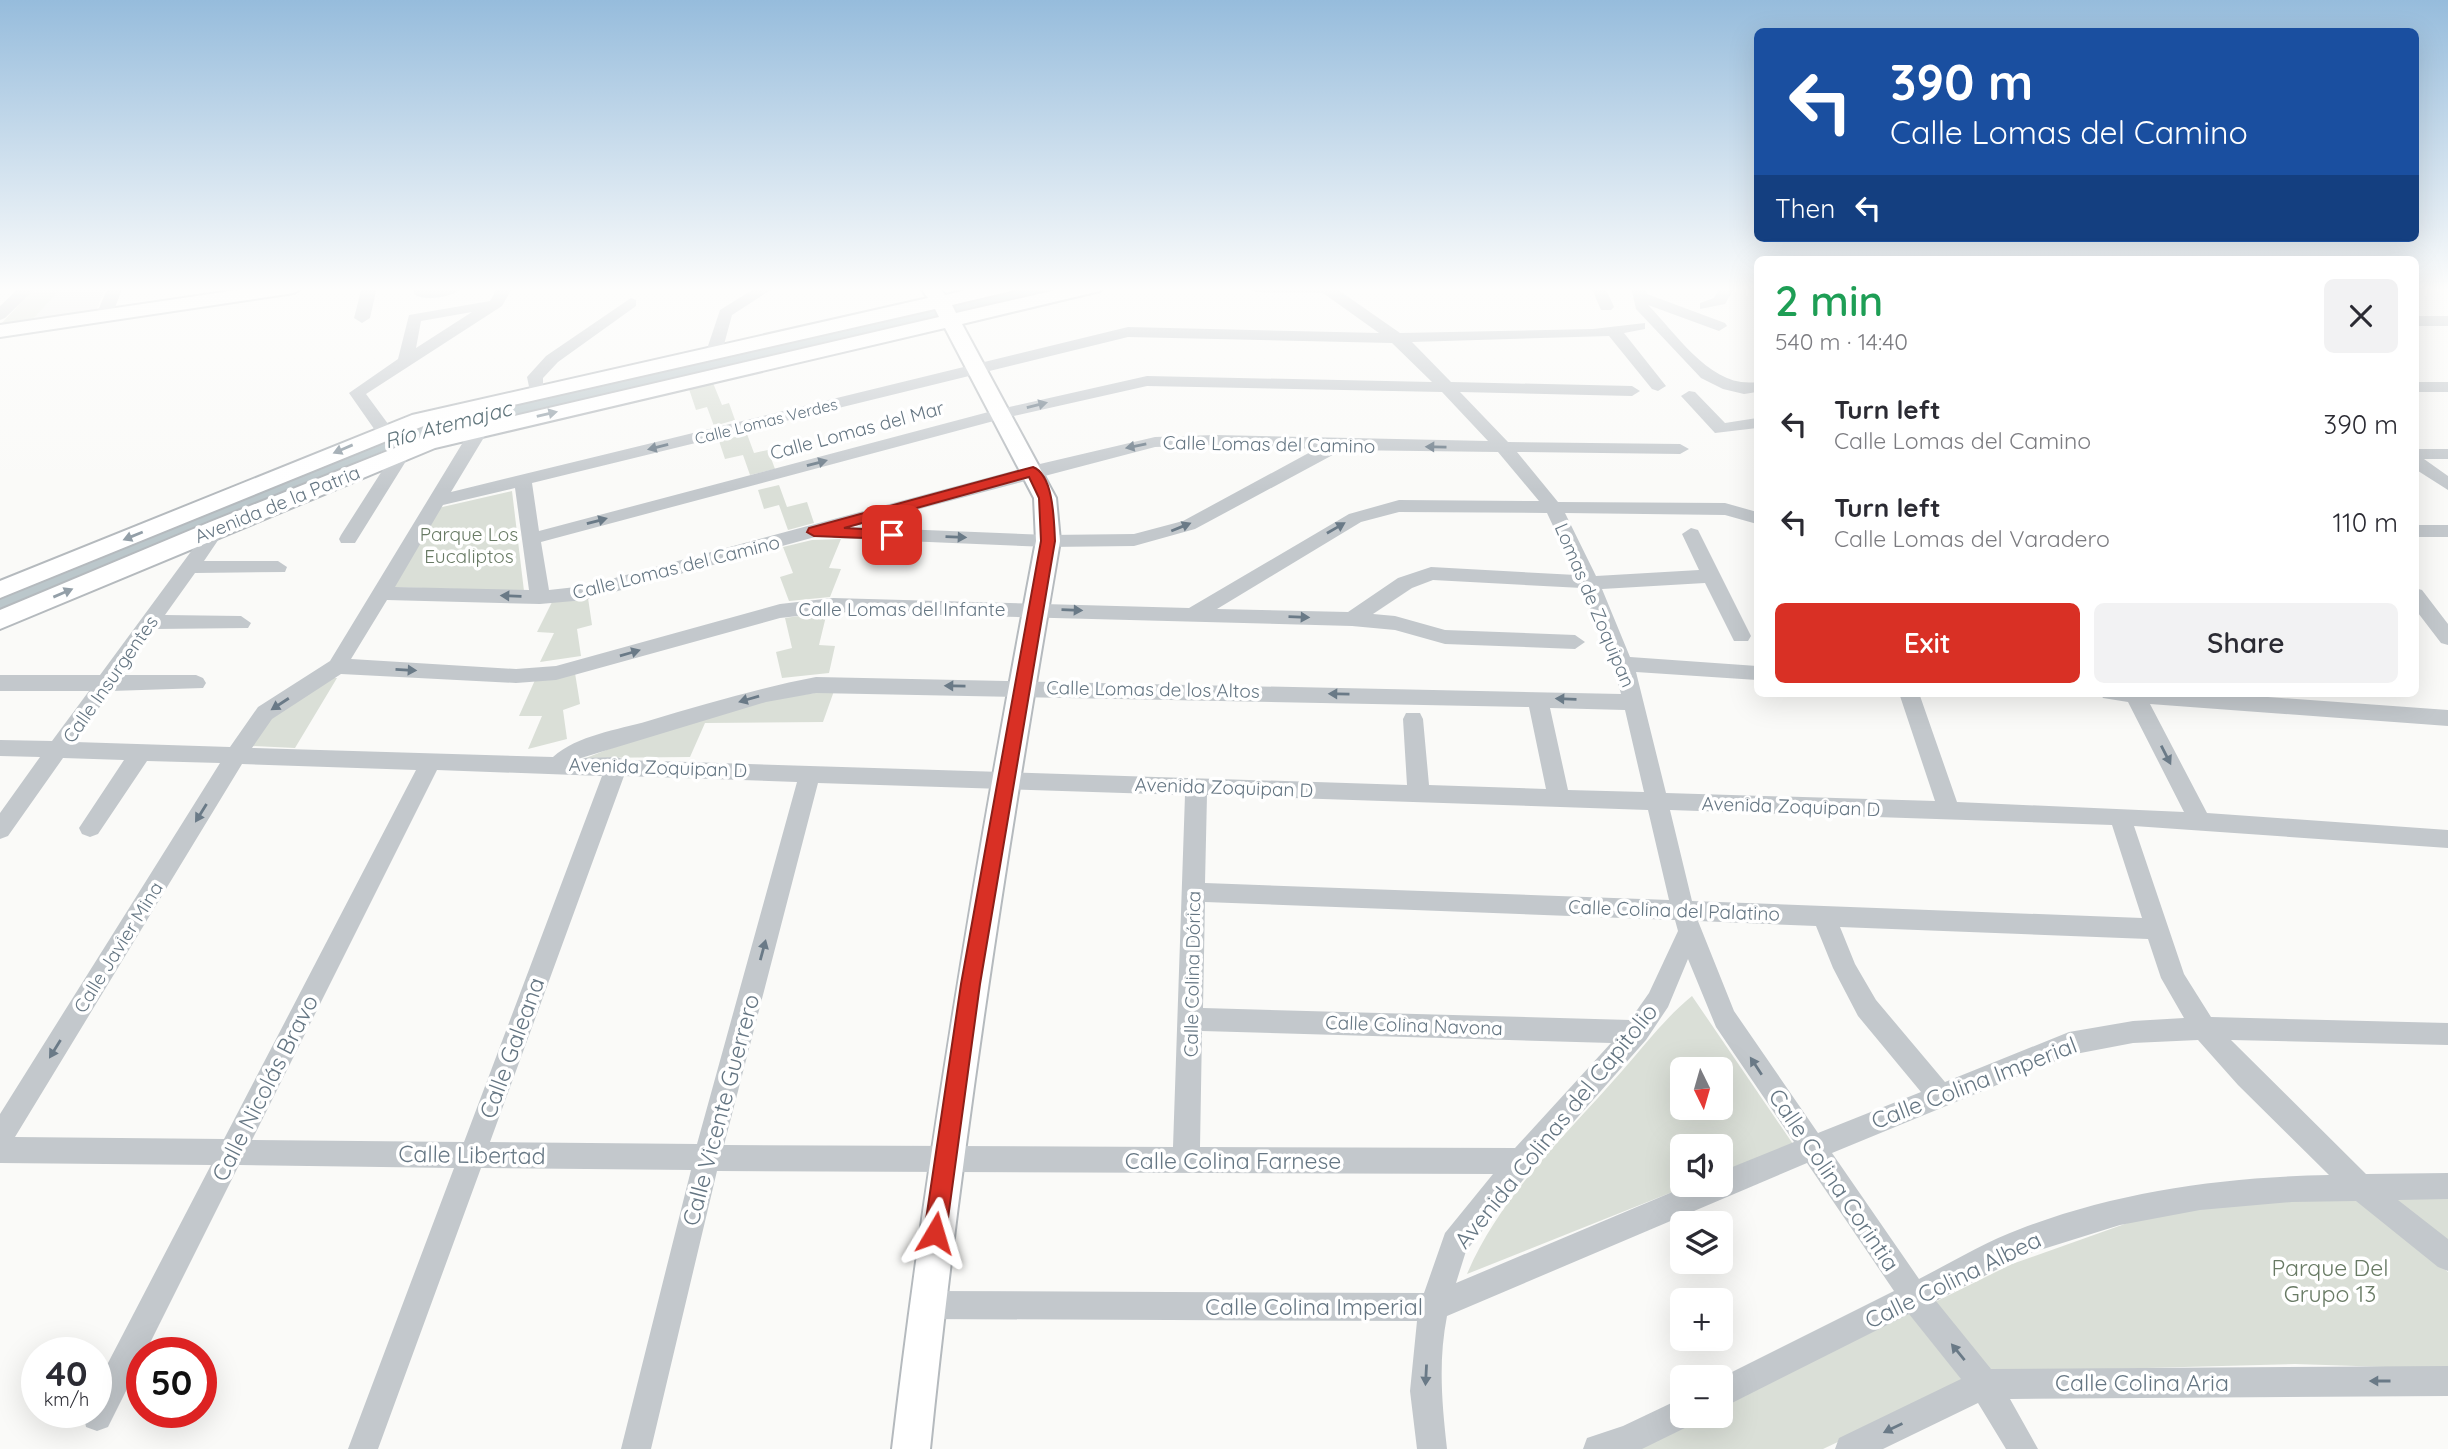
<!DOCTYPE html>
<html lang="en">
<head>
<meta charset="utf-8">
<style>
	body { margin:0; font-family:Quicksand,sans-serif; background:#f2f2f3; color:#2b2b33; height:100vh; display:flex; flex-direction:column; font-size:26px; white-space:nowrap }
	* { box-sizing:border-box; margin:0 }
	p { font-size:23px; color:#7c7c81 }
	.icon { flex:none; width:38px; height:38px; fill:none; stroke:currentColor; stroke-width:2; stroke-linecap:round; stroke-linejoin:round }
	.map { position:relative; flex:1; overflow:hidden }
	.details { position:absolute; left:1754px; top:256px; width:665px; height:441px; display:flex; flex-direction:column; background:#fff; border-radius:10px; box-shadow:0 7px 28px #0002 }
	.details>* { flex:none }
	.banner { position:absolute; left:1754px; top:28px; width:665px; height:214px; border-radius:10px; box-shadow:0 7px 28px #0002; background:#1a4fa0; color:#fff; overflow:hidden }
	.needle { width:46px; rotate:175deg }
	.buttons { position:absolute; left:1670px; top:1057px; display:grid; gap:14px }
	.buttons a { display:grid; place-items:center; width:63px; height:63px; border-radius:10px; background:#fff; box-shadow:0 7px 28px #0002; font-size:35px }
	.speed { position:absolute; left:21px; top:1337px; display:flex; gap:14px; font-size:35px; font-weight:700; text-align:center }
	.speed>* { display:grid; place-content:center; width:91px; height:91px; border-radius:50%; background:#fff; box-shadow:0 7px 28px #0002; line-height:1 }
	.speed small { font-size:18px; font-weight:400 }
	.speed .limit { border:10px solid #d22; background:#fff; color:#111 }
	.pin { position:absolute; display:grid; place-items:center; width:60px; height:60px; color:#fff; margin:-30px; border-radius:14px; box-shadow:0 4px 10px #0006 }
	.me { position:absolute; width:77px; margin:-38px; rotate:7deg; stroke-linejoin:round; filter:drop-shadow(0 0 5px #0008) }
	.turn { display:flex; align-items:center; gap:24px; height:147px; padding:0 21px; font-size:32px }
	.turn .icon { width:91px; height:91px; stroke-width:2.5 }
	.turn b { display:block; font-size:49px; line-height:60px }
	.then { display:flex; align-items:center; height:66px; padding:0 21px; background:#0003; gap:14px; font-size:26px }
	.round { display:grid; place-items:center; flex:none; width:74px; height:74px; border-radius:10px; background:#f2f2f3 }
	.overview { display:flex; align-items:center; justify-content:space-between; height:119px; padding:0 21px }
	h1 { font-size:42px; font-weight:600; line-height:52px; color:#1e9e55 }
	.cta { display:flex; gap:14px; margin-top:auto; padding:14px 21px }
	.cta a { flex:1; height:80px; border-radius:10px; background:#d93025; color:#fff; font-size:28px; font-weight:600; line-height:80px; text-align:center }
	.cta a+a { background:#f2f2f3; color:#2b2b33 }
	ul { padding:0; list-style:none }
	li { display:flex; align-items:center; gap:21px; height:98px; padding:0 21px }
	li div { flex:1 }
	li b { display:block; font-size:26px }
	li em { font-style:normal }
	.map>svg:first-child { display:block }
</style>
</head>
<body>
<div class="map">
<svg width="2448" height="1449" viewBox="0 0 2448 1449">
	<rect width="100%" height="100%" fill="#fafaf8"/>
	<path fill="#e8e9e9" d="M63 287H106L96 311 32 320Z"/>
	<path fill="#dadfd7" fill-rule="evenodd" d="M36 287H63L32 320 0 325Z
		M713 383 722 405 729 403 735 420 714 426 707 407 696 410 689 389Z
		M747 434 754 453 768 450 775 469 750 475 743 455 725 459 719 441Z
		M779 485 787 507 807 502 814 523 788 530 779 505 764 509 758 490Z
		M512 491 524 591 390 587 438 508Z
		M841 539 829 568 841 569 830 597 789 601 780 577 793 573 783 547 812 540Z
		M588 598 592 625 577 629 581 656 540 662 554 633 537 632 552 602Z
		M827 612 819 645 835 646 829 673 782 678 776 652 792 648 785 618Z
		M575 673 580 704 563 710 567 739 528 749 542 716H519L535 680Z
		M332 678H337L295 748 252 746 271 719Z
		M834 691 823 722 705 723 690 757 586 758C661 729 754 697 834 691Z
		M1692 996 1793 1144 1720 1173V1146H1682V1185H1690L1467 1274C1500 1196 1567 1134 1622 1071 1645 1045 1665 1018 1692 996ZM1682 1069H1720V1108H1682Z
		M2448 1192V1249L2381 1193Z
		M2357 1195 2448 1272V1369L2295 1364 1990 1372 1935 1302 2012 1264 2164 1210Z
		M1907 1307 1969 1380 1823 1449H1620L1688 1416H1720V1400Z"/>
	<path fill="#bbc7cb" d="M1030 287H1073L441 433 393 447 0 611V597L416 427Z"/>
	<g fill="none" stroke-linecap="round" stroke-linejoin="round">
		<defs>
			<path id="major" d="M257 287H303L294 293 0 337V325Z
				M920 287H939L945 295 979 287H1013L1011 291 952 305 956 313 1069 287H1102L1100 291 962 324 1056 498 1060 541C1008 843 961 1144 930 1449H892C928 1144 979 842 1036 541L1034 498 945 328 435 448 0 629V610L210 522 420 438 939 317 935 309 426 425 0 598V581L412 415 928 298Z"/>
		</defs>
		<use href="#major" stroke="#b5babe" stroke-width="4"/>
		<path fill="#c3c8cc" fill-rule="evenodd" d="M20 287H37L5 318 0 320V306Z
			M108 287H123L112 315 104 320 96 315Z
			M223 287H237L232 300H222Z
			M362 287H377L370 318 362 323 354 318Z
			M414 287H460L462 289C452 297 424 302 414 294Z
			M498 287H513L502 306 366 394 394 432 385 437 379 436 349 393 398 359 409 315 490 301ZM472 312 416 348 421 321Z
			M757 287H775L732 315 722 352 714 357 708 355 706 352 720 310Z
			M1248 287H1334L1400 333 1593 329 1645 323V329L1624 333 1666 386 1658 391 1652 389 1609 336 1412 342 1451 382 1632 386 1640 391 1632 396 1460 392 1508 442 1680 444 1689 449 1680 454 1517 452 1558 502 1725 503 1757 512V524L1725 515 1565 513 1596 576 1699 570 1682 534 1691 528 1698 530 1751 636 1748 641H1734L1705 583 1602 589 1630 657 1757 666V680L1636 672 1666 793 1935 801 1899 693H1919L1957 802 2184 812 2128 702 2103 698 2100 693H2214L2448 710V726L2150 704 2207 813 2448 830V848L2134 826 2184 974 2211 1017 2448 1023V1045L2231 1040 2366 1174 2448 1173V1199L2398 1200 2448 1239V1271L2438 1267 2356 1201 2292 1202 2200 1210 2120 1225 2027 1254 1936 1301 1991 1369 2448 1366V1396L2010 1399 2038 1449H2006L1978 1403 1883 1449H1835L1839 1438 1961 1379 1909 1314 1720 1409V1378L1894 1291 1807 1163 1447 1316C1438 1362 1442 1403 1447 1449H1417L1410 1391 1417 1321 925 1319 915 1315 911 1305 915 1295 925 1291 1424 1293 1445 1233 1493 1174 717 1171 651 1449H621L691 1170 481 1168 378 1449H348L454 1168 239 1165 145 1353H142V1359L108 1427 97 1431 86 1427 83 1412H96V1386L211 1165 0 1163V1114L220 763 147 761 98 834 90 837 82 834 79 828 124 760 63 758 8 836 0 839V813L40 757 0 756V740L52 741 89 691H0V675H100L212 523H224L227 527 204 561H278L287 567 285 572 195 573 165 615 241 616 251 623 248 628 155 629 122 675H196L203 678 206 683 203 688 111 691 75 742 230 747 258 707 330 661 471 429 480 424 489 429 451 492 1128 327 1379 333 1323 293 1255 292ZM1128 337 1392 343 1432 382 1147 376 996 410 539 531 532 483ZM1147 386 1442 392 1488 441 1215 435 1155 437 1027 467 585 586 549 590 541 542 1005 418ZM1215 445 1316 449 1183 521 1134 534 1048 535 851 527 1155 447ZM1342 450 1498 452 1539 501 1399 500 1349 514 1189 608 833 598 780 604 556 666 516 669 351 659 387 600 540 604 585 600 826 534 834 538 1048 547 1134 546 1195 529ZM515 488 529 590 395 587 443 505ZM1399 512 1547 513 1576 575 1431 567 1398 578 1348 612 1217 609 1361 522ZM1433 580 1582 588 1613 664 1621 694 816 677C759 688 704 704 648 721 617 730 578 735 553 757L252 748 272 719 341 674 516 683 556 680 780 618 833 612 1352 626 1395 630 1445 644 1575 649 1585 642 1575 635 1445 630 1395 616 1373 614 1412 588ZM816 693 1529 707 1546 789 1429 785 1423 719 1420 713H1406L1403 719 1407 785 625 760 617 757 581 758 766 702ZM1550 708 1625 710 1644 792 1568 790ZM242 764 416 770 224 1139 15 1137ZM437 770 602 776 464 1142 252 1140ZM624 776 797 782 697 1144 490 1142ZM818 783 1185 795 1173 1147 724 1145ZM1207 795 1648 810 1669 900 1205 883ZM1670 810 2112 825 2142 918 1692 901ZM1205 902 1675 920 1678 931 1649 993 1630 1020 1203 1008ZM1698 921 1816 926 1833 968 1858 1016 1921 1092 1818 1133 1734 1011ZM1840 927 2148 939 2161 978 2184 1018 2133 1021 2069 1032 1945 1082 1876 1000 1855 964ZM1688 959 1716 1027 1794 1142 1720 1172V1185H1689L1456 1283 1466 1251 1531 1170 1646 1040 1668 1007ZM1202 1031 1611 1043 1515 1148 1200 1147ZM2198 1040 2238 1085 2329 1175C2224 1177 2118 1191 2020 1229 1985 1242 1952 1262 1919 1279L1832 1153 2070 1055 2133 1043Z
			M1591 287H1605L1614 307 1611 310H1601Z
			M1631 287H1645L1647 294 1725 323 1727 326 1719 331 1648 305C1677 334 1711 389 1757 382V392L1744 394 1723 389 1701 378 1636 309Z
			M1720 287H1735L1725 304 1700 309V303L1714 298Z
			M631 298 636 300V306L558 362 543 378V396H531L527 377 546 356Z
			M2415 316H2448V326H2415Z
			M2415 382H2448V392H2415Z
			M1689 391 1695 392 1725 423 1757 418V428L1715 433 1681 396Z
			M402 448 411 453 355 543H341L339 539 341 535 396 449Z
			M2415 449H2448V459H2424L2448 476V490L2415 469Z
			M2415 525H2448V537H2415Z
			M2415 588 2422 590 2448 624V645L2441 643 2415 609Z
			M1682 1398V1416H1696L1693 1424 1642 1449H1583L1587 1438 1623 1426Z"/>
		<use href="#major" fill="#fff" fill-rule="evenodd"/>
	</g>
	<defs><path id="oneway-solid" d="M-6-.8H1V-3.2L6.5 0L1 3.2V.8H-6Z" transform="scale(1.75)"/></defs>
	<g fill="#6a7a87">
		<use href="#oneway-solid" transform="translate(1037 405) rotate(-14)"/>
		<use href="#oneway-solid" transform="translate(1136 446) rotate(169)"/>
		<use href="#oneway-solid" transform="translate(658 447) rotate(166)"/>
		<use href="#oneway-solid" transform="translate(1436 447) rotate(-179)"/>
		<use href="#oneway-solid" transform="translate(817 463) rotate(-15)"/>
		<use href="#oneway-solid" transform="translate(597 521) rotate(-15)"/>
		<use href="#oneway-solid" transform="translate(1181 527) rotate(-22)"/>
		<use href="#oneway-solid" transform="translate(1336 528) rotate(-30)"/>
		<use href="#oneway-solid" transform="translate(956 537) rotate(2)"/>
		<use href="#oneway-solid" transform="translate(511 596) rotate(-178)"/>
		<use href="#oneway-solid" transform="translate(1072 610) rotate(2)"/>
		<use href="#oneway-solid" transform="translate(1299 617) rotate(2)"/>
		<use href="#oneway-solid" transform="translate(630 653) rotate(-16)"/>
		<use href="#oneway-solid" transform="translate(406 670) rotate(3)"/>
		<use href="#oneway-solid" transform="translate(955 686) rotate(-179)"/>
		<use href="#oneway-solid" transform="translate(1339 694) rotate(-179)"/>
		<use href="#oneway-solid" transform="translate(749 699) rotate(164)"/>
		<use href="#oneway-solid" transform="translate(1566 699) rotate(-178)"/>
		<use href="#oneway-solid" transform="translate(280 704) rotate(147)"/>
		<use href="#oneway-solid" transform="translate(2166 755) rotate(63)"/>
		<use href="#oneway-solid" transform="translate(201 813) rotate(122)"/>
		<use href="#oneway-solid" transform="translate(763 950) rotate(-75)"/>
		<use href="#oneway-solid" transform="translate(55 1049) rotate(122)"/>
		<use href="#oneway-solid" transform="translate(1756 1066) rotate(-123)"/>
		<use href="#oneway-solid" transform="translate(1958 1352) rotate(-129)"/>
		<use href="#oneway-solid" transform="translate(1426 1375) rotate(93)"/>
		<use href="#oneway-solid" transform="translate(2380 1381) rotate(180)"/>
		<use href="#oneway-solid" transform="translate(1893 1428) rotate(154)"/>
	</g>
	<g fill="#939fa8">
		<use href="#oneway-solid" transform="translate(547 414) rotate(-13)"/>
		<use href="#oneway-solid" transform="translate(343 449) rotate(157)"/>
		<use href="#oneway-solid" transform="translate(133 536) rotate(158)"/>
		<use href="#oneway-solid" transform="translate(63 593) rotate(-23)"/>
	</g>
	<linearGradient id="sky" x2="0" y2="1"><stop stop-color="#96bcdc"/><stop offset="0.59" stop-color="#fdfdfc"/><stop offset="1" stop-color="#fdfdfc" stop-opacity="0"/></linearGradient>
	<rect width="2448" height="490" fill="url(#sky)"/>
	<path fill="#d93025" stroke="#8d1f18" stroke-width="2" d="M1033 467C1054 475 1054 522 1055 541L980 984 946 1233 942 1240 935 1243 928 1240 924 1233 961 984 1041 541 1039 498 1029 477 844 528 897 531V538L892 539 814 536 807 532 809 528Z"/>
	<g text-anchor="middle" stroke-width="7" stroke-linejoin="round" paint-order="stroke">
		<g font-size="16" fill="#657683" stroke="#fff">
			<text transform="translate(766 421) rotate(-14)" y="6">Calle Lomas Verdes</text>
		</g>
		<g font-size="19" fill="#657683" stroke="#fff">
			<text transform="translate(857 430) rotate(-15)" y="7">Calle Lomas del Mar</text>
			<text transform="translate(1269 444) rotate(1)" y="7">Calle Lomas del Camino</text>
			<text transform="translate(277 504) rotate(-22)" y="7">Avenida de la Patria</text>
			<text transform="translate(676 567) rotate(-14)" y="7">Calle Lomas del Camino</text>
			<text transform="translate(1595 605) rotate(67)" y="7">Lomas de Zoquipan</text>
			<text x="902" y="616">Calle Lomas del Infante</text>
			<text transform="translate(110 679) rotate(-55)" y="7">Calle Insurgentes</text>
			<text transform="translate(1153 689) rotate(1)" y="7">Calle Lomas de los Altos</text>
			<text transform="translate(658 767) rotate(2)" y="7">Avenida Zoquipan D</text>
			<text transform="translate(1224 787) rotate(2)" y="7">Avenida Zoquipan D</text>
			<text transform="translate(1791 806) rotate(2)" y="7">Avenida Zoquipan D</text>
			<text transform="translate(1674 910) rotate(2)" y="7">Calle Colina del Palatino</text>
			<text transform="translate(118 947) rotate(-58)" y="7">Calle Javier Mina</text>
			<text transform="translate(1192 974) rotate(-89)" y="7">Calle Colina Dórica</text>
			<text transform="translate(1414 1025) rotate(2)" y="7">Calle Colina Navona</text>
		</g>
		<g font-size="19" fill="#687a64" stroke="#fff">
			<text x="469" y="541">Parque Los<tspan x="469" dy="22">Eucaliptos</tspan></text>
		</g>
		<g font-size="21" font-style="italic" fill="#60757c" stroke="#fff">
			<text transform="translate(448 425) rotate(-15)" y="7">Río Atemajac</text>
		</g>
		<g font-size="23" fill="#657683" stroke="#fff">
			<text transform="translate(512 1048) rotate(-70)" y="8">Calle Galeana</text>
			<text transform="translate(1974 1083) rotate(-21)" y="8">Calle Colina Imperial</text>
			<text transform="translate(265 1088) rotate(-63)" y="8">Calle Nicolás Bravo</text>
			<text transform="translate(721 1110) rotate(-75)" y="8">Calle Vicente Guerrero</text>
			<text transform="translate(1556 1126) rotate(-51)" y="8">Avenida Colinas del Capitolio</text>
			<text transform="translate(472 1155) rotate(1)" y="8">Calle Libertad</text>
			<text x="1233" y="1169">Calle Colina Farnese</text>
			<text transform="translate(1834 1180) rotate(56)" y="8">Calle Colina Corintia</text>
			<text transform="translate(1953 1280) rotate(-26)" y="8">Calle Colina Albea</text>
			<text x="1314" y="1315">Calle Colina Imperial</text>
			<text x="2142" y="1391">Calle Colina Aria</text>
		</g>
		<g font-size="23" fill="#687a64" stroke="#fff">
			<text x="2330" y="1276">Parque Del<tspan x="2330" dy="26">Grupo 13</tspan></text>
		</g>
	</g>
</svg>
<div class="buttons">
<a><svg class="needle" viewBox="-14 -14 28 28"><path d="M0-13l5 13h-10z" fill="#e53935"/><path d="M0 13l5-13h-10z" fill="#7c7c81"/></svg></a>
<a><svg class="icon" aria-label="sound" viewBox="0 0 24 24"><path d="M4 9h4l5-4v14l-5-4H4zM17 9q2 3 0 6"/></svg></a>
<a><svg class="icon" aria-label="layers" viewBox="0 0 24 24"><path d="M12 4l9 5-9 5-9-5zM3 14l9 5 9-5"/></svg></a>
<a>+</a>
<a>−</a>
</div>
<div class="speed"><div>40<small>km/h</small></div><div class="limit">50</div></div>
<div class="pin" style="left:892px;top:535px;background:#d93025"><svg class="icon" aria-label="arrive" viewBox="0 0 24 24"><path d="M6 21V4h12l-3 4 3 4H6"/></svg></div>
<svg class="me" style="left:935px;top:1233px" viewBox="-20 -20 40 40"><path d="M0-17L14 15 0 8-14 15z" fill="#d93025" stroke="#fff" stroke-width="4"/></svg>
<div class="banner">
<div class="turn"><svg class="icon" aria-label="left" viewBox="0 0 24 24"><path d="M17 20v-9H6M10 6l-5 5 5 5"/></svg><div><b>390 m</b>Calle Lomas del Camino</div></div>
<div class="then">Then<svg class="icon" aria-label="left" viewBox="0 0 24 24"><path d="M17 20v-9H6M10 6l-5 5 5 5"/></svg></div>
</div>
<section class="details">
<div class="overview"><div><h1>2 min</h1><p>540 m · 14:40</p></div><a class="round"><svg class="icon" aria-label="close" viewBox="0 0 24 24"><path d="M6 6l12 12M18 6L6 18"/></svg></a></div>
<ul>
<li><svg class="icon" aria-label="left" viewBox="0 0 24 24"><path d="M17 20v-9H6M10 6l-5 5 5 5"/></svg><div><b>Turn left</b><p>Calle Lomas del Camino</p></div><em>390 m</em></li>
<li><svg class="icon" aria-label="left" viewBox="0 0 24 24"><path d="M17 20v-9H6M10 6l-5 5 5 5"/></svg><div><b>Turn left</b><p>Calle Lomas del Varadero</p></div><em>110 m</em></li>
</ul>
<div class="cta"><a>Exit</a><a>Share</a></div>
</section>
</div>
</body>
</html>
